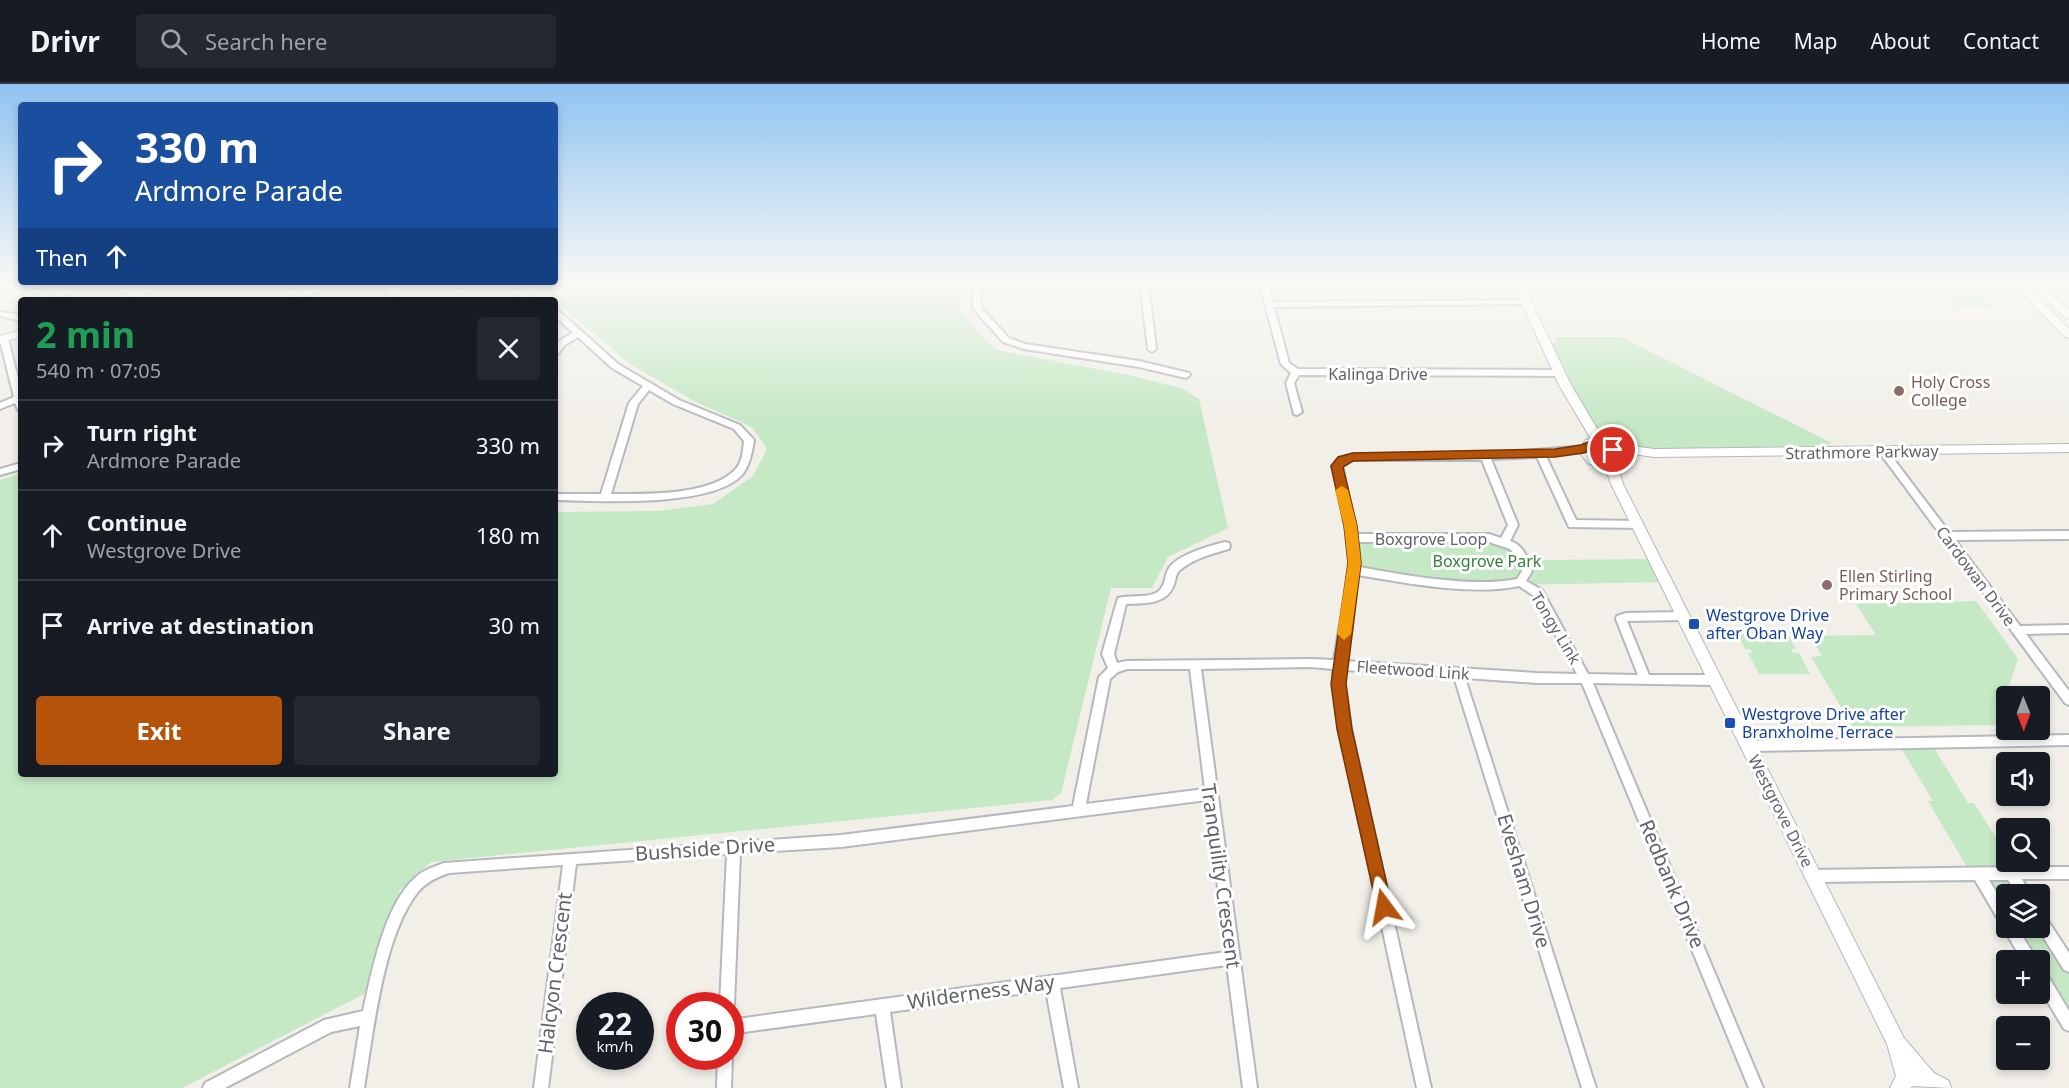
<!DOCTYPE html>
<html lang="en">
<head>
<meta charset="utf-8">
<style>
	body { margin:0; font-family:"Noto Sans",sans-serif; background:#242831; color:#f1f3f6; height:100vh; display:flex; flex-direction:column; font-size:22px; white-space:nowrap }
	* { box-sizing:border-box; margin:0 }
	p { font-size:20px; color:#9ea1a6 }
	.icon { flex:none; width:33px; height:33px; fill:none; stroke:currentColor; stroke-width:2; stroke-linecap:round; stroke-linejoin:round }
	.map { position:relative; flex:1; overflow:hidden }
	.sheet { position:absolute; left:18px; top:213px; width:540px; height:480px; display:flex; flex-direction:column; background:#171b24; border-radius:6px; box-shadow:0 3px 9px #0003 }
	.sheet>* { flex:none }
	.hud { position:absolute; left:18px; top:18px; width:540px; height:183px; border-radius:6px; box-shadow:0 3px 9px #0003; background:#1a4fa0; color:#fff; overflow:hidden }
	.needle { width:39px; rotate:179deg }
	.tools { position:absolute; left:1996px; top:602px; display:grid; gap:12px }
	.tools a { display:grid; place-items:center; width:54px; height:54px; border-radius:6px; background:#171b24; box-shadow:0 3px 9px #0003; font-size:30px }
	.speed { position:absolute; left:576px; top:908px; display:flex; gap:12px; font-size:30px; font-weight:700; text-align:center }
	.speed>* { display:grid; place-content:center; width:78px; height:78px; border-radius:50%; background:#171b24; box-shadow:0 3px 9px #0003; line-height:1 }
	.speed small { font-size:15px; font-weight:400 }
	.speed .limit { border:9px solid #d22; background:#fff; color:#111 }
	.pin { position:absolute; display:grid; place-items:center; width:51px; height:51px; color:#fff; margin:-26px; border:3px solid #fff; border-radius:50%; box-shadow:0 2px 6px #0007 }
	.me { position:absolute; width:66px; margin:-33px; rotate:347deg; stroke-linejoin:round; filter:drop-shadow(0 0 4px #0008) }
	.turn { display:flex; align-items:center; gap:21px; height:126px; padding:0 18px; font-size:27px }
	.turn .icon { width:78px; height:78px; stroke-width:2.5 }
	.turn b { display:block; font-size:42px; line-height:51px }
	.then { display:flex; align-items:center; height:57px; padding:0 18px; background:#0003; gap:12px; font-size:22px }
	.round { display:grid; place-items:center; flex:none; width:63px; height:63px; border-radius:6px; background:#242831 }
	.head { display:flex; align-items:center; justify-content:space-between; height:102px; padding:0 18px }
	h1 { font-size:36px; font-weight:700; line-height:45px; color:#1e9e55 }
	.cta { display:flex; gap:12px; margin-top:auto; padding:12px 18px }
	.cta a { flex:1; height:69px; border-radius:6px; background:#b45309; color:#fff; font-size:24px; font-weight:700; line-height:69px; text-align:center }
	.cta a+a { background:#242831; color:#f1f3f6 }
	ul { padding:0; list-style:none }
	li { display:flex; align-items:center; gap:18px; height:90px; padding:0 18px; border-top:2px solid #363941 }
	li div { flex:1 }
	li b { display:block; font-size:22px }
	li em { font-style:normal }
	header { display:flex; align-items:center; gap:36px; box-sizing:border-box; height:84px; padding:0 30px; background:#171b24; border-bottom:2px solid #363941 }
	header strong { font-size:28px }
	nav { display:flex; gap:33px; margin-inline-start:auto; font-size:21px }
	.search { width:420px; height:54px; background:#242831; display:flex; align-items:center; gap:15px; box-sizing:border-box; padding:0 21px; border-radius:6px; color:#9ea1a6; font-size:22px }
	.map>svg:first-child { display:block }
</style>
</head>
<body>
<header>
<strong>Drivr</strong>
<div class="search"><svg class="icon" aria-label="search" viewBox="0 0 24 24"><circle cx="10" cy="10" r="6"/><path d="M15 15l6 6"/></svg>Search here</div>
<nav><a>Home</a><a>Map</a><a>About</a><a>Contact</a></nav>
</header>
<div class="map">
<svg width="2069" height="1004" viewBox="0 0 2069 1004">
	<rect width="100%" height="100%" fill="#f1efe8"/>
	<path fill="#c5e8c5" d="M498 198H962L960 226 977 247 996 266 1129 291 1181 304 1199 315 1228 444 1168 473 1152 504H1111L1061 709 1052 716 431 778 400 806 364 910 182 1004H0V396L20 390 21 395V690H555V428L658 427 713 420 753 392 767 365 752 343 694 317 630 280 555 216H548Z
		M1932 198H1969L1993 223H1956Z
		M1555 253H1621L1832 359 1814 364 1637 365 1614 361 1598 348 1548 259H1558Z
		M1352 454H1489L1543 476 1655 475 1666 498 1513 501 1407 495 1354 486Z
		M1976 517 2018 575 1996 641 1853 643 1811 573 1822 572 1810 552 1876 551 1856 520Z
		M1735 545H1785L1796 565H1791L1793 569H1799L1810 590H1759L1748 569H1752L1750 565H1745Z
		M1929 656 1968 719H1974L2007 771V777H2011L2019 789 2024 810H2007V837L1971 790 1928 717H1933L1898 659Z
		M2010 843H2040L2069 882V940L2040 892V876H2030Z"/>
	<g fill="none" stroke-linecap="round" stroke-linejoin="round">
		<defs>
			<path id="minor" d="M11 198H29L67 205 82 198H93L56 216H45L60 208 15 200Z
				M467 198H484L480 200 449 206 398 207 393 216H385L390 207C368 207 345 205 322 207 309 209 304 216 291 216L303 206 322 203 449 202Z
				M485 198H497L542 216H530Z
				M972 198H980L981 224 1009 254 1025 260 1139 277 1189 289 1190 291 1186 294 1139 283 1024 265 1003 258 973 224Z
				M1140 198H1148L1156 265 1152 268 1148 265Z
				M1259 198H1267L1273 218 1527 216 1531 218 1527 220 1274 223 1289 279 1298 285 1559 286 1563 289 1559 292 1299 291 1294 299 1302 328 1297 331 1294 330 1286 299 1291 289 1281 280Z
				M555 226H558L618 280 679 316 740 341 754 356C752 368 750 381 742 391 711 424 599 417 555 416V410H601L629 319 643 302 612 284 578 253 565 261 558 270 555 271C555 257 562 255 573 249L555 232ZM649 306 673 320 734 345 744 357C743 367 742 380 734 387 707 412 645 410 611 410L638 320Z
				M0 228 21 231V237L0 232Z
				M4 252 8 255 21 306V327L18 326 15 319 0 325V319L14 313 0 256 1 253Z
				M1584 362 1589 365 1587 367 1546 372 1576 436 1638 437 1643 441 1642 444 1569 443 1537 373 1491 375 1518 441 1510 457C1524 461 1527 474 1532 487L1526 497 1542 506 1588 590 1638 591 1616 535 1617 532 1626 529 1683 528 1687 529 1688 532 1687 535 1683 536 1627 537 1649 591H1715L1719 593 1721 596 1719 599 1715 601 1593 599 1763 1004H1749L1582 599H1537L1465 594 1596 1004H1582L1454 593 1345 586V600L1351 645 1431 1004H1417L1339 645 1333 600V585L1311 583 1201 585 1257 1004H1243L1227 881 1060 904 1078 1004H1064L1046 906 890 928 901 1004H887L876 930 730 950V936L1226 868 1207 716 841 763 740 769 734 921 730 926V921H720L727 770 576 780 548 1004H534L563 781 449 789C437 793 426 798 418 808 383 851 373 950 364 1004H350L360 942 331 948 225 1004H203L205 999 324 936 363 927C371 890 385 819 415 794 423 786 433 783 444 779L729 759 734 756 739 758 841 751 1073 722 1099 593 1108 584 1102 570 1118 514C1130 511 1145 514 1156 509 1166 504 1164 492 1169 484 1179 470 1209 462 1225 458L1229 459 1230 462 1229 465C1211 470 1195 474 1180 486 1175 490 1176 497 1173 503 1165 521 1143 519 1126 520L1114 570 1117 579 1127 577 1311 575 1334 576 1350 479 1346 442 1332 382 1339 374 1353 370 1498 369ZM1353 376H1482L1508 441 1501 454 1489 450H1357L1342 382 1345 378ZM1358 458H1489L1510 465 1516 472 1522 487 1517 495C1473 504 1404 491 1360 483ZM1358 491C1406 499 1472 512 1519 502L1534 512 1577 590 1537 589 1345 577ZM1127 585H1190L1205 705 1086 720 1110 595 1118 588Z
				M1883 364 1886 365 1949 448 2069 447V455L1955 456 2020 542 2069 541V549L2026 550 2069 607V621L2065 619 1880 369 1878 367Z
				M21 379V385L0 391V385Z
				M2069 651V661L1748 667 1744 666 1742 662 1744 658 1748 657Z
				M2011 783H2069V795H2022L2030 810H2017L2008 796H1989L2007 826V843H2017L2037 876H2022L1975 796 1814 798 1809 796 1808 792 1809 788 1814 786Z
				M2040 830 2045 832 2069 869V888L2064 886 2037 843H2040Z
				M2040 885 2045 887 2069 927V947L2064 945 2040 905Z
				M730 968 732 972 731 1004H717L718 972H730Z"/>
			<path id="tertiary" d="M143 198H155L133 216H121Z
				M1512 198H1522L1571 301 1605 358 1654 365 2069 360V368L1654 373 1619 368 1622 374 1617 380 1623 400 1904 954 1934 989 1949 997 1951 1004 1913 1002 1910 1004H1890L1896 992 1887 960 1611 400 1605 383 1589 380 1578 367 1586 356 1591 355 1559 301ZM1593 364 1606 366 1609 373H1597L1591 367Z
				M2010 198H2021L2069 245V254L2065 253Z
				M2028 198H2039L2069 226V235L2065 234Z
				M21 246V253L0 259V252Z"/>
		</defs>
		<use href="#minor" stroke="#b5b8bc" stroke-width="4"/>
		<use href="#tertiary" stroke="#b5b8bc" stroke-width="2"/>
		<use href="#minor" fill="#fff" fill-rule="evenodd"/>
		<use href="#tertiary" fill="#fff" fill-rule="evenodd"/>
	</g>
	<linearGradient id="sky" x2="0" y2="1"><stop stop-color="#8fc3f1"/><stop offset="0.59" stop-color="#f9f8f5"/><stop offset="1" stop-color="#f9f8f5" stop-opacity="0"/></linearGradient>
	<rect width="2069" height="338" fill="url(#sky)"/>
	<path fill="#b45309" stroke="#753606" stroke-width="1.5" d="M1595 355 1619 366 1613 370 1596 364 1584 369 1555 373 1353 377 1343 383 1357 442 1361 479 1346 600 1352 645 1392 823 1390 828 1384 831 1378 828 1337 645 1331 600 1348 479 1344 442 1331 382 1338 373 1353 369 1555 365 1581 361Z"/>
	<path fill="#f59e0b" d="M1342 402 1348 406 1357 442 1361 479 1351 550 1344 556 1337 550 1348 479 1344 442 1335 406Z"/>
	<g fill="#8d6e63" stroke="#fff" stroke-width="2">
		<circle cx="1899" cy="307" r="6"/>
		<circle cx="1827" cy="501" r="6"/>
	</g>
	<g fill="#1a4fb4" stroke="#fff" stroke-width="2">
		<rect x="1688" y="534" width="12" height="12" rx="3"/>
		<rect x="1724" y="633" width="12" height="12" rx="3"/>
	</g>
	<g text-anchor="middle" stroke-width="6" stroke-linejoin="round" paint-order="stroke">
		<g font-size="16" fill="#5f6368" stroke="#fff">
			<text x="1378" y="296">Kalinga Drive</text>
			<text transform="translate(1862 368) rotate(-1)" y="6">Strathmore Parkway</text>
			<text x="1431" y="461">Boxgrove Loop</text>
			<text transform="translate(1976 492) rotate(53)" y="6">Cardowan Drive</text>
			<text transform="translate(1556 544) rotate(59)" y="6">Tongy Link</text>
			<text transform="translate(1413 586) rotate(4)" y="6">Fleetwood Link</text>
			<text transform="translate(1781 727) rotate(63)" y="6">Westgrove Drive</text>
		</g>
		<g font-size="16" fill="#785e54" stroke="#fff" text-anchor="start">
			<text x="1911" y="304">Holy Cross<tspan x="1911" dy="18">College</tspan></text>
			<text x="1839" y="498">Ellen Stirling<tspan x="1839" dy="18">Primary School</tspan></text>
		</g>
		<g font-size="16" fill="#348238" stroke="#fff">
			<text x="1487" y="483">Boxgrove Park</text>
		</g>
		<g font-size="16" fill="#164399" stroke="#fff" text-anchor="start">
			<text x="1706" y="537">Westgrove Drive<tspan x="1706" dy="18">after Oban Way</tspan></text>
			<text x="1742" y="636">Westgrove Drive after<tspan x="1742" dy="18">Branxholme Terrace</tspan></text>
		</g>
		<g font-size="20" fill="#5f6368" stroke="#fff">
			<text transform="translate(705 765) rotate(-4)" y="7">Bushside Drive</text>
			<text transform="translate(1221 792) rotate(82)" y="7">Tranquility Crescent</text>
			<text transform="translate(1524 797) rotate(73)" y="7">Evesham Drive</text>
			<text transform="translate(1672 800) rotate(67)" y="7">Redbank Drive</text>
			<text transform="translate(555 889) rotate(-83)" y="7">Halcyon Crescent</text>
			<text transform="translate(981 908) rotate(-8)" y="7">Wilderness Way</text>
		</g>
	</g>
</svg>
<div class="tools">
<a><svg class="needle" viewBox="-14 -14 28 28"><path d="M0-13l5 13h-10z" fill="#e53935"/><path d="M0 13l5-13h-10z" fill="#9ea1a6"/></svg></a>
<a><svg class="icon" aria-label="sound" viewBox="0 0 24 24"><path d="M4 9h4l5-4v14l-5-4H4zM17 9q2 3 0 6"/></svg></a>
<a><svg class="icon" aria-label="search" viewBox="0 0 24 24"><circle cx="10" cy="10" r="6"/><path d="M15 15l6 6"/></svg></a>
<a><svg class="icon" aria-label="layers" viewBox="0 0 24 24"><path d="M12 4l9 5-9 5-9-5zM3 14l9 5 9-5"/></svg></a>
<a>+</a>
<a>−</a>
</div>
<div class="speed"><div>22<small>km/h</small></div><div class="limit">30</div></div>
<div class="pin" style="left:1613px;top:366px;background:#d93025"><svg class="icon" aria-label="arrive" viewBox="0 0 24 24"><path d="M6 21V4h12l-3 4 3 4H6"/></svg></div>
<svg class="me" style="left:1384px;top:823px" viewBox="-20 -20 40 40"><path d="M0-17L14 15 0 8-14 15z" fill="#b45309" stroke="#fff" stroke-width="4"/></svg>
<div class="hud">
<div class="turn"><svg class="icon" aria-label="right" viewBox="0 0 24 24"><path d="M7 20v-9h11M14 6l5 5-5 5"/></svg><div><b>330 m</b>Ardmore Parade</div></div>
<div class="then">Then<svg class="icon" aria-label="ahead" viewBox="0 0 24 24"><path d="M12 20V5M6 11l6-6 6 6"/></svg></div>
</div>
<section class="sheet">
<div class="head"><div><h1>2 min</h1><p>540 m · 07:05</p></div><a class="round"><svg class="icon" aria-label="close" viewBox="0 0 24 24"><path d="M6 6l12 12M18 6L6 18"/></svg></a></div>
<ul>
<li><svg class="icon" aria-label="right" viewBox="0 0 24 24"><path d="M7 20v-9h11M14 6l5 5-5 5"/></svg><div><b>Turn right</b><p>Ardmore Parade</p></div><em>330 m</em></li>
<li><svg class="icon" aria-label="ahead" viewBox="0 0 24 24"><path d="M12 20V5M6 11l6-6 6 6"/></svg><div><b>Continue</b><p>Westgrove Drive</p></div><em>180 m</em></li>
<li><svg class="icon" aria-label="arrive" viewBox="0 0 24 24"><path d="M6 21V4h12l-3 4 3 4H6"/></svg><div><b>Arrive at destination</b></div><em>30 m</em></li>
</ul>
<div class="cta"><a>Exit</a><a>Share</a></div>
</section>
</div>
</body>
</html>
